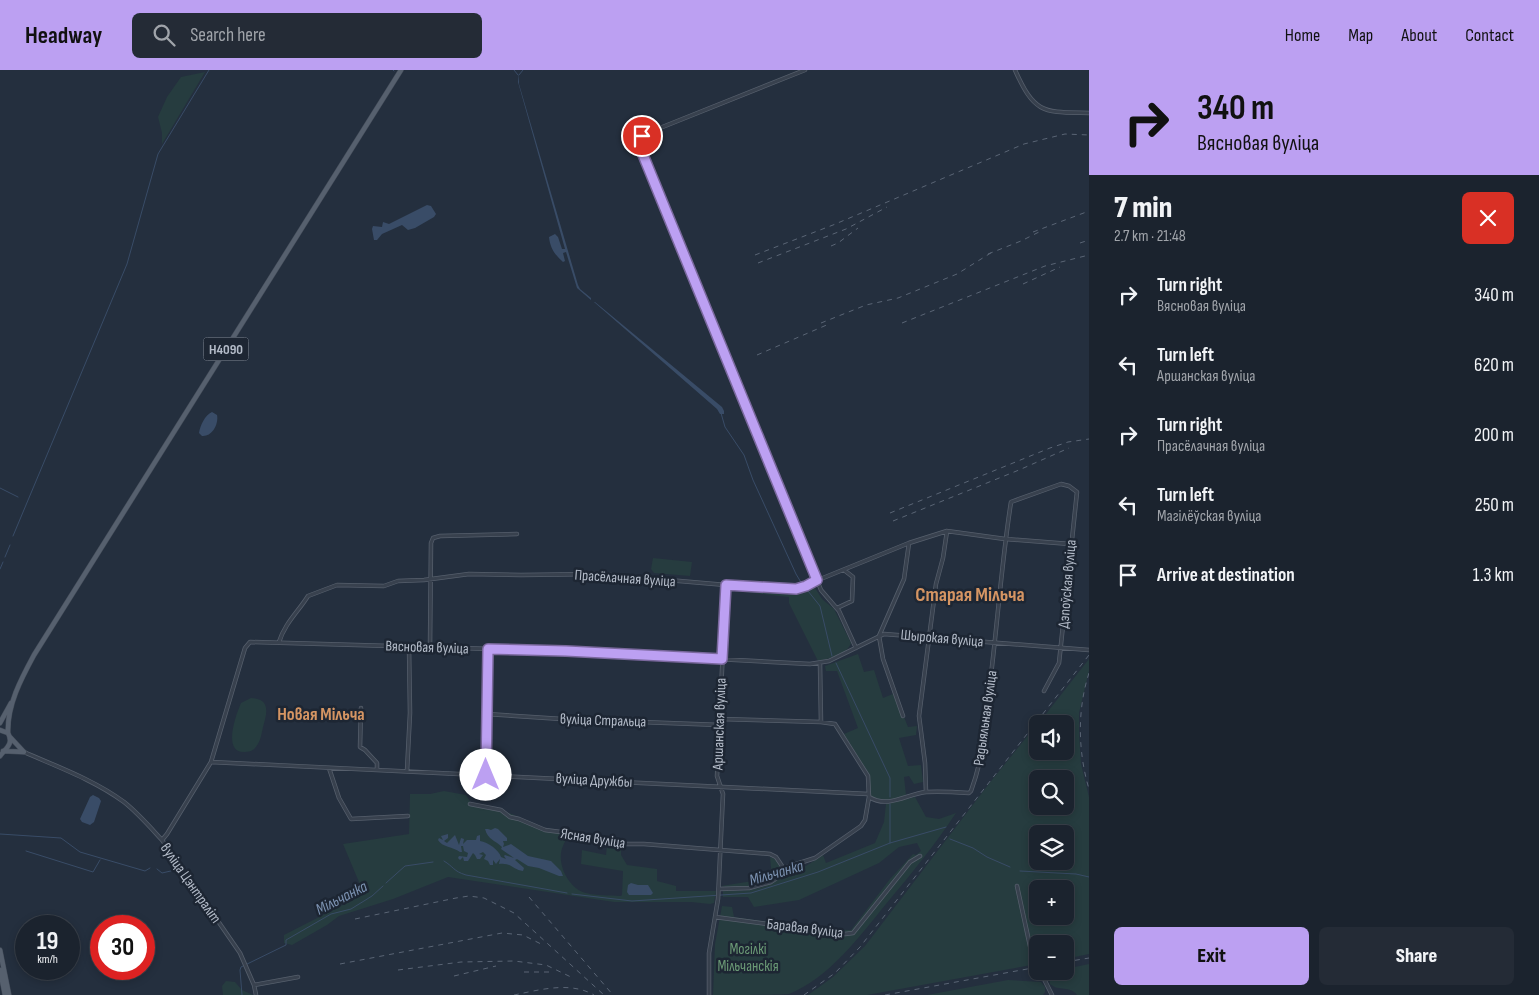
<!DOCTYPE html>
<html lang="en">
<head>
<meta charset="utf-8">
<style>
	body { margin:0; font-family:"Sofia Sans Condensed",sans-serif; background:#242b36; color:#f1f3f6; height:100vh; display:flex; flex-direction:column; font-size:19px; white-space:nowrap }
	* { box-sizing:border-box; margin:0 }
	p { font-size:16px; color:#a0a4aa }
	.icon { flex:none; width:28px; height:28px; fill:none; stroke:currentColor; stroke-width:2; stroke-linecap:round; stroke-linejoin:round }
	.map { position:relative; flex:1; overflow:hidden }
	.sheet { display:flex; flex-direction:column; background:#1b232e; width:450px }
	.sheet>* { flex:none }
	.guide { background:#bca0f2; color:#111; overflow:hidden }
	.tools { position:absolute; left:1029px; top:645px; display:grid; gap:10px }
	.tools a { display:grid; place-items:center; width:45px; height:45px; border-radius:8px; background:#1b232e; box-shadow:0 2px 8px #0003,0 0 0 1px #39404a; font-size:25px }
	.speed { position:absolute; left:15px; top:845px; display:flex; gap:10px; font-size:25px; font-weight:700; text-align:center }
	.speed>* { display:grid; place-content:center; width:65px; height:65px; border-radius:50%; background:#1b232e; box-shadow:0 2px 8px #0003,0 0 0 1px #39404a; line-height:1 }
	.speed small { font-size:12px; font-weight:400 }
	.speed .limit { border:8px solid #d22; background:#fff; color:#111 }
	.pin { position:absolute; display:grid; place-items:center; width:42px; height:42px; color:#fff; margin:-21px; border:2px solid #fff; border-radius:50%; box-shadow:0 1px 5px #0007 }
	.me { position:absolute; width:55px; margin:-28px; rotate:0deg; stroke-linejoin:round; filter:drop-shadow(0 0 4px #0008) }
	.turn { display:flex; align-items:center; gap:18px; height:105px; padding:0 25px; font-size:22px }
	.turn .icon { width:65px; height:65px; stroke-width:2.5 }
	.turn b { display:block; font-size:35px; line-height:42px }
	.round { display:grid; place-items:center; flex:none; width:52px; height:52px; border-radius:8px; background:#242b36 }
	.headline { display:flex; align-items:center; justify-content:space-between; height:85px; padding:0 25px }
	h1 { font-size:30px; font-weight:800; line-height:38px }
	.button { display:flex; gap:10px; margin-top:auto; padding:10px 25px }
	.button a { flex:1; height:58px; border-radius:8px; background:#bca0f2; color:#111; font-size:20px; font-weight:800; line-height:58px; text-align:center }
	.button a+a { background:#242b36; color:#f1f3f6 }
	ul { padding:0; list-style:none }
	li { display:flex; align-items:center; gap:15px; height:70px; padding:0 25px }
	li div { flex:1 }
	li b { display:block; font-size:19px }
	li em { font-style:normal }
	header { display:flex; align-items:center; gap:30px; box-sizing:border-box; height:70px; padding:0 25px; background:#bca0f2; color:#111 }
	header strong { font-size:24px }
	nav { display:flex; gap:28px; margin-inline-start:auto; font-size:18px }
	.search { width:350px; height:45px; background:#242b36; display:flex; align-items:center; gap:12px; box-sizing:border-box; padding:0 18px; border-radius:8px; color:#a0a4aa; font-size:19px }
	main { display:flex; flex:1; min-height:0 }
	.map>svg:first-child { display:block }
</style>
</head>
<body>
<header>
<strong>Headway</strong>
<div class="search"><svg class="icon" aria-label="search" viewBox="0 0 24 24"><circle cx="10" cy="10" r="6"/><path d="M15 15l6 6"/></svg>Search here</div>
<nav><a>Home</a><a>Map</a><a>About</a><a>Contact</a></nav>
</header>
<main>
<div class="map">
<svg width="1089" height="925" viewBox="0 0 1089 925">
	<rect width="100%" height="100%" fill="#242f3e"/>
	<path fill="#263c3f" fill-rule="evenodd" d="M205 2 162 74V63L158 47 167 27 181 7Z
		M653 488 692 492 690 506 654 503 651 499Z
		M810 515 815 518 822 529 834 539 851 573C848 584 828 589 818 591L789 533V527L734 521 729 523 730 519 733 518 795 521 805 519Z
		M858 584 864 602 874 600 883 628 893 624 902 647H904L908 657 917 656 916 665 899 668 908 696 921 695 923 712 914 714 909 706 904 707 906 725C895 731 883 732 871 727L870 723 868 703 844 664 858 658 837 601H826L825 596Z
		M1089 589V601L1079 643V664L1081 694 1089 727V884L1065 889V874H1038L1037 894 867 925H808L833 907 865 876 988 715 1037 654 1038 681H1065V654H1038ZM1038 709H1065V736H1038ZM1038 764H1065V791H1038ZM1038 819H1065V846H1038Z
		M251 628C271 629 267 643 263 657 261 666 260 676 251 681 220 689 235 647 241 633Z
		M444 721 466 725 471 733 512 744 540 757 568 762C567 770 562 775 561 783 559 798 570 819 586 823 597 826 609 825 621 826L622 825 623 801 581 794 582 780 606 785 607 776 621 777V785L627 795 657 799V811L676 816V821H716L714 833 710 834 691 832H614L448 807 393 829 339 846 327 855 292 875 284 873V865L364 824 343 774 409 764 410 724H430Z
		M915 727 926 747 939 749 956 743C935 775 911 804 886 834 860 866 829 908 789 924 780 925 727 925 713 925L715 874 722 836 732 837 734 847 821 859 851 860 890 809 913 784 916 785 921 781 917 773 899 777 879 793 799 830 754 837 748 827H723V821C742 821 761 821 777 810 781 808 783 804 786 802 801 801 810 793 823 785L826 793 875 773 884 752 886 734Z
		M770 787 775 789 781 798C777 816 735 821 721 816L772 808Z
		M1089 894V925H1077C1070 915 1059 922 1050 914L1049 906 1055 901H1065V899Z
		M1008 910 1041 912 1045 917V922L1043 925H927Z
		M226 911 235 912 242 920 253 925H223L222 916Z"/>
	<path fill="#394c67" d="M519 4V14L578 215 580 219 591 228V230L577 218 566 182 563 183 565 191 563 192C555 185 550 178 549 167L555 164 558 167 562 179H565L518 12Z
		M427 135 431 136 436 144 434 147 415 158 408 160 402 155 382 164 377 170H374L372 159 373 156 382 157 383 152 389 154Z
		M594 232H595L722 337 724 341V344H720L717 339Z
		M212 342 217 345C219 354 212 367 202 366L199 363C200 356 205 345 212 342Z
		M93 725 99 728 101 731 94 752 90 755 82 752 80 749 90 727Z
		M495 758 498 759 507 768V771H503L504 774 503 777 511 774 528 786 551 791 561 801 563 806H559L539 798 528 796 517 789 515 790 524 798 523 801C513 800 511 792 499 794L500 789 496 794 493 790V795H490L488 791 484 789 486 785 483 782 479 784 483 785 480 789H477L475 785 473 783 468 791H464L463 787 460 790 458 788 459 786 467 787 468 783 464 781 463 776H461L462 782H460C453 777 442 777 438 770L439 768 443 770 441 766 448 764V768L444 771 447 773 455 765 459 775 461 768 464 769 463 774 467 770H476L477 766 480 765V771C488 772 499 780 501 787L506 789 504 786 505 785 514 788 501 779 502 777C495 770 488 770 485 759H488L491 760Z
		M631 813 638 815H648L653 823 651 825H629L627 822 628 815Z"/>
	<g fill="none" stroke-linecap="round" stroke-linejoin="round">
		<path stroke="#394c67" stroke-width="1" d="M393 0 394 1
			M514 0 518 5
			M519 5 523 0
			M721 343 725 357 744 385 753 410 796 504 802 514
			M0 418 18 427
			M13 466 127 194 158 84 209 0
			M5 487 10 475
			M0 499 3 492
			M808 521 820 536 832 586
			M836 593 890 708V727
			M0 764 61 768 80 782 145 801 150 798
			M950 769 973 778 987 787 1010 797
			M890 773V734
			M26 781 93 802 100 790
			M444 791C454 797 453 801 466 805L567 823
			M157 799 162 803 175 800
			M1020 801 1076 804 1089 807
			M386 813 405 796 433 792
			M572 824 632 831 751 823 818 802 890 773 946 757
			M242 925 240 900 241 897 286 875V870L331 844 351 839 372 826 383 816"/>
		<defs>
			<path id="minor" d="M805 0 650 62 642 66 639 72 821 520 839 541 856 578
				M1015 0C1035 45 1044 42 1089 43
				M837 538 852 531 853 507 844 500
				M879 566 904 509 909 473
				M879 566 883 589 903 646
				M279 572C285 553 298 542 308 526L337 515 384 516 398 511 424 510 469 504 521 505 598 504 726 515 796 519 909 473 947 461 1005 469 1070 474
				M430 577 431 473 433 468 440 466 517 464
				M820 594 821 652
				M361 638 360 677 365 680 377 693V700
				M486 644 562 649 720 655
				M24 682C58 697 94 710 124 732 138 743 150 757 162 770L240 883 254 915 256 925
				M211 692 868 724
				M329 698 339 728 351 749 408 746
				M407 701 410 643 409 576
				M486 705 488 579
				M926 722 925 693 919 646 936 514 943 488 947 461
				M869 727C888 739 907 724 926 722 940 721 955 722 969 723L971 721C985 683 987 645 991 605 998 547 1002 489 1011 432L1061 414 1069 416 1077 422 1059 593 1044 621
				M470 734 501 740 510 747 519 749 545 760 576 764 609 774H644L770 784 776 787 784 799
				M162 770 167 764 211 692 245 578 250 572 567 581 810 594 829 591 884 564 1089 580
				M1017 816 1033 890 1038 898
				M719 819 749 818 771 812 777 808 787 797 815 788 861 756 865 750 869 727 868 706 835 654 821 652 720 649
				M715 847 845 864 853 863 910 792 920 786
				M1040 901 1052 925
				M254 915 298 907
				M709 925V883L718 829 723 724 717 706 726 515"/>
			<path id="major" d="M0 653 11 633
				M0 660 8 663C14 674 6 678 0 686
				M8 663C7 635 21 609 34 585L401 0
				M10 667 23 681
				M3 681 24 682
				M0 880 9 925
				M0 900 5 925"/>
		</defs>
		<use href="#minor" stroke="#565f6c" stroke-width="4.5"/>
		<use href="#major" stroke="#414a57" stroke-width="5.5"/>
		<use href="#minor" stroke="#38414e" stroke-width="3"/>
		<use href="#major" stroke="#56606e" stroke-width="4.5"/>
		<path stroke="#5a6575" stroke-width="1" stroke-dasharray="5 5" stroke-linecap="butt" d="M1033 162 1089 141
			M1080 173 1089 170
			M831 176 838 173 858 158
			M988 184 1021 171 1039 162
			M755 185 833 155 1024 74 1065 64 1089 65
			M758 193 846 159 887 137
			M1023 214 1060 197
			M821 253 866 235 898 228 957 204 994 181
			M902 253 1045 196 1089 185
			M757 285 829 254
			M890 443 1050 378 1068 372 1089 369
			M893 451 1019 400 1069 378
			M1089 603C1077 640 1078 682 1089 719
			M529 827 613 925
			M355 849 456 828 469 826 484 828 514 843 604 925
			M1065 892 1089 888
			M340 894 502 863 523 865 541 874
			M398 900 461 892 514 891 546 895 573 908
			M524 902H549
			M454 906 496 896
			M514 925C539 920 570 911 594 925
			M804 925 835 903 860 877 1089 585
			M885 925 1038 897"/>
	</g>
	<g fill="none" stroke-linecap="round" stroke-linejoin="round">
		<defs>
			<path id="route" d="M486 705 488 579 566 581 722 589 726 515 796 519 806 516 817 510 639 75V70L642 66"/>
		</defs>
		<use href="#route" stroke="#7a689d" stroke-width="12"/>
		<use href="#route" stroke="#bca0f2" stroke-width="9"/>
	</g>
	<g text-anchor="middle" stroke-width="5" stroke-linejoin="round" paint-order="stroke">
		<rect fill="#1d2633" stroke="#878f9c" stroke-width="1" x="203.5" y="267.5" width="45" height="23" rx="4"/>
		<g font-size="14" font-weight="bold" fill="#b4bcc9">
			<text x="226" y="284">Н4090</text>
		</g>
		<g font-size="15" fill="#b4bcc9" stroke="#1d2633">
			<text transform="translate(625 508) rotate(4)" y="5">Прасёлачная вуліца</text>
			<text transform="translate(1067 514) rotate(-85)" y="5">Дэпоўская вуліца</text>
			<text transform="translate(942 568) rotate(5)" y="5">Шырокая вуліца</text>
			<text transform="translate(427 577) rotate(2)" y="5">Вясновая вуліца</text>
			<text transform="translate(985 648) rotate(-82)" y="5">Радыяльная вуліца</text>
			<text transform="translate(603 650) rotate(2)" y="5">вуліца Стральца</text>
			<text transform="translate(719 654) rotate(-88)" y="5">Аршанская вуліца</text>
			<text transform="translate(594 710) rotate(3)" y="5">вуліца Дружбы</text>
			<text transform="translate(593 768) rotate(9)" y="5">Ясная вуліца</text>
			<text transform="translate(191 813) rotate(55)" y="5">вуліца Цэнтраліт</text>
			<text transform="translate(805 858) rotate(7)" y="5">Баравая вуліца</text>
		</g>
		<g font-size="15" fill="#6b9a76" stroke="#1d2633">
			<text x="748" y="884">Могілкі<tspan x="748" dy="17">Мільчанскія</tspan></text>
		</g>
		<g font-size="16" font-style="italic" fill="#7c92b1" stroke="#1d2633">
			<text transform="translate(776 802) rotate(-16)" y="6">Мільчанка</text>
			<text transform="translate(341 827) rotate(-27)" y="6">Мільчанка</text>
		</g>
		<g font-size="18" font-weight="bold" fill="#d59563" stroke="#1d2633">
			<text x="321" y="650">Новая Мільча</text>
		</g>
		<g font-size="20" font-weight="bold" fill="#d59563" stroke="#1d2633">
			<text x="970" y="531">Старая Мільча</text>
		</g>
	</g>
</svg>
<div class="tools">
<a><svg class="icon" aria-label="sound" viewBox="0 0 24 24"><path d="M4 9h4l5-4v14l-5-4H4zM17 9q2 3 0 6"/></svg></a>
<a><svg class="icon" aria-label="search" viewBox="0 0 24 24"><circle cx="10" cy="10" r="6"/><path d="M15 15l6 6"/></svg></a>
<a><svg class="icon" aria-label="layers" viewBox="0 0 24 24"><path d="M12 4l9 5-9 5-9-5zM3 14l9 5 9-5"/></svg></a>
<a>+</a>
<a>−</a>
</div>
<div class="speed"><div>19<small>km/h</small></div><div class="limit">30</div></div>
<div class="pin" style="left:642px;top:66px;background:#d93025"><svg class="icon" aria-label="arrive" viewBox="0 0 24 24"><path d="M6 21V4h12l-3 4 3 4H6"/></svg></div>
<svg class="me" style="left:486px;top:705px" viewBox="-20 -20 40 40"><circle r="19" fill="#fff"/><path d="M0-13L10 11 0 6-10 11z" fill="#bca0f2"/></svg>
</div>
<section class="sheet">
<div class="guide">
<div class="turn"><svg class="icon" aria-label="right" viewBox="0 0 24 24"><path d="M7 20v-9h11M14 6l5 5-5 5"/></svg><div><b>340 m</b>Вясновая вуліца</div></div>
</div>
<div class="headline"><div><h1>7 min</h1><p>2.7 km · 21:48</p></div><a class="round" style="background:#d93025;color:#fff"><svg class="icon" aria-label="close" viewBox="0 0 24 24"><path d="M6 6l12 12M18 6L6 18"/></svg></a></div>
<ul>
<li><svg class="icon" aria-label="right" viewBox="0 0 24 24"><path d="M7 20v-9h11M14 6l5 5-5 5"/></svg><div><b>Turn right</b><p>Вясновая вуліца</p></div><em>340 m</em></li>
<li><svg class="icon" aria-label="left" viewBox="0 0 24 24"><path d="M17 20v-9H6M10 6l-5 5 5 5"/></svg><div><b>Turn left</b><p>Аршанская вуліца</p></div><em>620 m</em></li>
<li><svg class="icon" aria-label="right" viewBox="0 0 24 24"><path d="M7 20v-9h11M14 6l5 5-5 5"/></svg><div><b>Turn right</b><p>Прасёлачная вуліца</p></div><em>200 m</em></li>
<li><svg class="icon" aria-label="left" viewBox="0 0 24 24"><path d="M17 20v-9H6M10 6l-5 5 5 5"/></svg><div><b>Turn left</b><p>Магілёўская вуліца</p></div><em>250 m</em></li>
<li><svg class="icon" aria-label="arrive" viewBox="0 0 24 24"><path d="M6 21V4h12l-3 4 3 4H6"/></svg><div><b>Arrive at destination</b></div><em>1.3 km</em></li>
</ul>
<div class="button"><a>Exit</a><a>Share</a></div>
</section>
</main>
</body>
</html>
